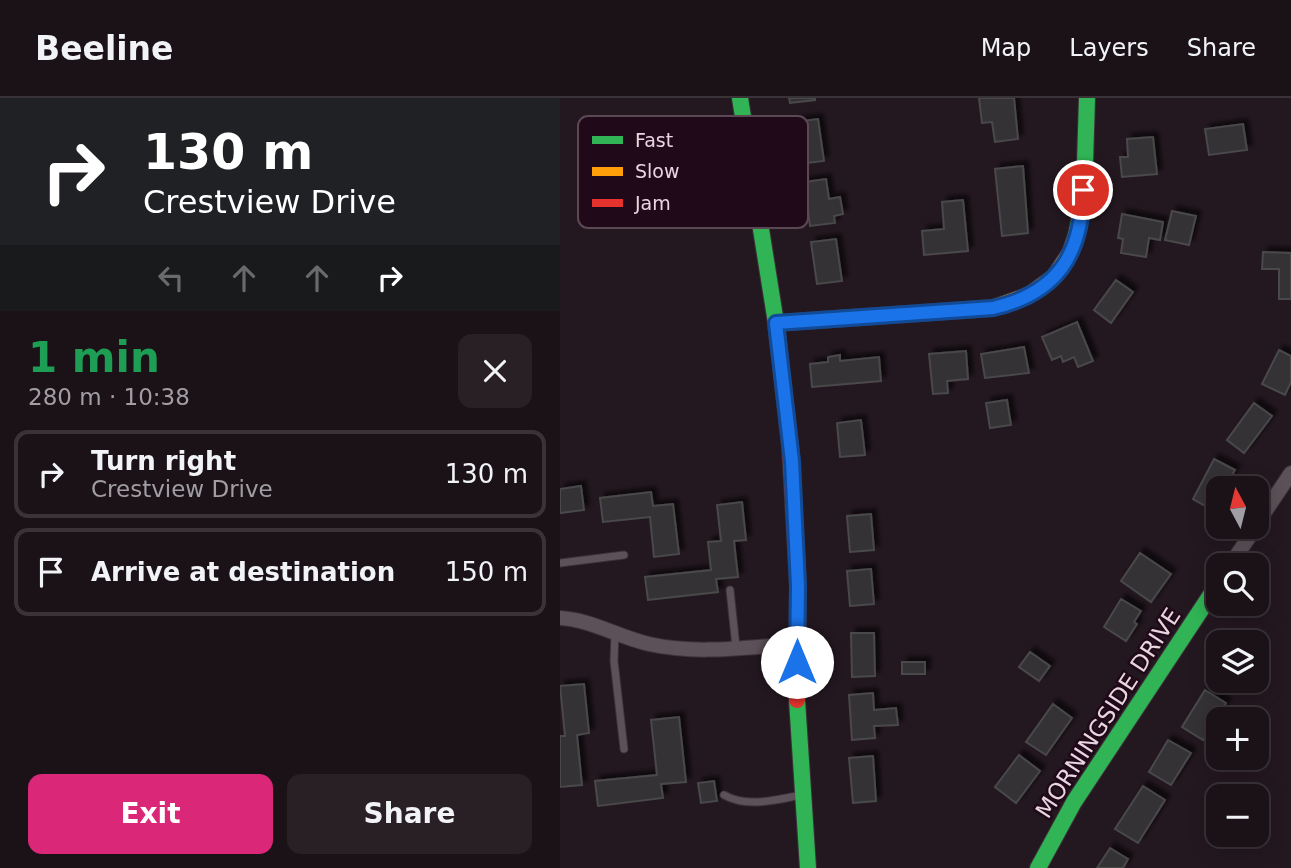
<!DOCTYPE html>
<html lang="en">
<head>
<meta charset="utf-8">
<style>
	body { margin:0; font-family:"DejaVu Sans",sans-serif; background:#282025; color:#f1f3f6; height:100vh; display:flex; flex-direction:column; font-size:26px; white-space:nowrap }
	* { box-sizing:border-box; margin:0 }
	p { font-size:23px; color:#a09ea2 }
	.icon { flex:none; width:38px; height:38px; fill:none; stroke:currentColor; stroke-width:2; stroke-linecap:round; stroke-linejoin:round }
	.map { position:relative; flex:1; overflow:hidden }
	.side { display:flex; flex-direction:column; background:#1b1218; width:560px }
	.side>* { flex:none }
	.top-card { background:#202124; color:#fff; overflow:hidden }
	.needle { width:46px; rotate:353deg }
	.fabs { position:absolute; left:646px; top:378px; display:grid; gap:14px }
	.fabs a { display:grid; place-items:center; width:63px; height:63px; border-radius:14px; background:#1b1218; box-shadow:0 4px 18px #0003,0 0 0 2px #393237; font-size:35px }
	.pin { position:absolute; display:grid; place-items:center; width:60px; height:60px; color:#fff; margin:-30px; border:4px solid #fff; border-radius:50%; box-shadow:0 2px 7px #0007 }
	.me { position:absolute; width:77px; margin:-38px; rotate:0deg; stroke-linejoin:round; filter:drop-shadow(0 0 5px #0008) }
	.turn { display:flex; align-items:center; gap:24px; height:147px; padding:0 28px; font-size:32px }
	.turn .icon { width:91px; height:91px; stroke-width:2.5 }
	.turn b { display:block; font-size:49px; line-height:60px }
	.lanes { display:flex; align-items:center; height:66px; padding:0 28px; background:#0003; justify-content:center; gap:35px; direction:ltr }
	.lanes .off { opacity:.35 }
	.round { display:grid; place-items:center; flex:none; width:74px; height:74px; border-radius:14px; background:#282025 }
	.headline { display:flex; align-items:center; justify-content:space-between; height:119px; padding:0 28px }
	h1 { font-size:42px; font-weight:700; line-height:52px; color:#1e9e55 }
	.cta { display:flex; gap:14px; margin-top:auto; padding:14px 28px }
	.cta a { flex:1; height:80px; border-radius:14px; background:#db2777; color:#fff; font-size:28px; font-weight:700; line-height:80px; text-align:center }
	.cta a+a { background:#282025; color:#f1f3f6 }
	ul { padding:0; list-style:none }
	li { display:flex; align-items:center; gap:21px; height:88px; margin:0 14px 10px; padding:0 14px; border:4px solid #393237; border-radius:14px }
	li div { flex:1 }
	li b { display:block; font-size:26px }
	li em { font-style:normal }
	header { display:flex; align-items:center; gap:42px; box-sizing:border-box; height:98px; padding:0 35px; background:#1b1218; border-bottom:2px solid #393237 }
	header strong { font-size:33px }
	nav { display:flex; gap:38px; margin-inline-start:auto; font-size:24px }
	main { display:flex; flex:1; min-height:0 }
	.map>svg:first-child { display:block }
</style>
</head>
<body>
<header>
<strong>Beeline</strong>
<nav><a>Map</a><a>Layers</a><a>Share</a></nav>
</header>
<main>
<section class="side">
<div class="top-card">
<div class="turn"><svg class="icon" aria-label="right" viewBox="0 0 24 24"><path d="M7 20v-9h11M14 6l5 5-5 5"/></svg><div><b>130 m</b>Crestview Drive</div></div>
<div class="lanes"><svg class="icon off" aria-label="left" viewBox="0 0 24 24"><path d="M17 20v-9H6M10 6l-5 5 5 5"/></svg><svg class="icon off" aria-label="ahead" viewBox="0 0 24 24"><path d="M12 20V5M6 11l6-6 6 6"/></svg><svg class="icon off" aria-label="ahead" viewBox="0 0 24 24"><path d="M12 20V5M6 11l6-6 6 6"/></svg><svg class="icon" aria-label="right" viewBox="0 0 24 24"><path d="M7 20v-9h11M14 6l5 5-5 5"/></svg></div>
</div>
<div class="headline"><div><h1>1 min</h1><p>280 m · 10:38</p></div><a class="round"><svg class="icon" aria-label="close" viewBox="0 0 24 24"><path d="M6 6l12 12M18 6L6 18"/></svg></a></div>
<ul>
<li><svg class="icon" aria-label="right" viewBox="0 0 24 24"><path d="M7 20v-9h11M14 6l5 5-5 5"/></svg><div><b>Turn right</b><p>Crestview Drive</p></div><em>130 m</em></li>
<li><svg class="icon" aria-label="arrive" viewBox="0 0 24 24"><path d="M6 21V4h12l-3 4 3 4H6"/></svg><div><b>Arrive at destination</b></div><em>150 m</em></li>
</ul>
<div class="cta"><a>Exit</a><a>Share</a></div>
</section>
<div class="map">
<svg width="731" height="770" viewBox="0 0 731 770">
	<defs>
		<filter id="shadow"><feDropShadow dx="5" dy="-5" stdDeviation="2" flood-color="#0009"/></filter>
	</defs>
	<rect width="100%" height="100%" fill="#241820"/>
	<path fill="#343335" stroke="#49484a" stroke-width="2" filter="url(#shadow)" d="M229 0H255V2L230 5Z
		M419 0H454L458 41 435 44 432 24 422 25Z
		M258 21 264 63 239 66 233 24Z
		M683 26 687 52 649 57 645 31Z
		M593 39 597 76 562 79 560 59H568L567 41Z
		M463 68 468 135 442 138 435 71Z
		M266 81 269 101 280 99 283 116 274 118 275 125 250 128 244 84Z
		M403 102 408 153 364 157 362 133 384 131 382 104Z
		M612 113 636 118 629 147 605 142Z
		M562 116 603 124 600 142 589 140 586 159 561 155 563 141 558 140Z
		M276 141 282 183 257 186 251 144Z
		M703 154 731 155V201H719V171H702Z
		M556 182 573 194 551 225 534 212Z
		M517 224 533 263 518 269 514 259 503 264 501 258 492 262 482 239Z
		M464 249 469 275 425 280 421 256Z
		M719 252 731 258V284L725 297 702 286Z
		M406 253 408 281 387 283 388 295 373 296 369 256Z
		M280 257V263L319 259 321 283 252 289 250 266 268 264V259Z
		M447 302 451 327 430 330 426 305Z
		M694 305 712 318 684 355 667 342Z
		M301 322 305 357 280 359 277 325Z
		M654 361 675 372 665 390H658V400L652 396 645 408 633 401Z
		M21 388 24 412 0 415V391Z
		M91 394 93 408 113 406 119 456 94 459 90 419 43 424 40 400Z
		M182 404 186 442 174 443 178 479 156 481 158 494 88 502 85 479 151 472 148 444 161 443 157 407Z
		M311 416 314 452 290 454 287 418Z
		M580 455 611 476 591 504 561 483Z
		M311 471 314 506 290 508 287 473Z
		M561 501 581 513 574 524 577 526 566 543 544 529Z
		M291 535H314L315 578 292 579Z
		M470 554 490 568 479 583 459 569Z
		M342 564H365V576H342Z
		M658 582V583H682L677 593 658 583Z
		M24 586 29 635 17 637 22 687 0 689V638H5L0 588Z
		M645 592 666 605 643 642 622 629Z
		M313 595 314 612 336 610 338 627 314 628 315 640 292 642 289 597Z
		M493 606 512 620 486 657 466 644Z
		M119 619 126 684 101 686 103 700 38 708 35 683 97 677 91 622Z
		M653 641 658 644 656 660 645 652Z
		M608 642 631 655 611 687 589 674Z
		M459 657 480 673 456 705 435 689Z
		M313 658 316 703 293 705 289 660Z
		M154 683 157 703 141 705 138 685Z
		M583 688 605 702 578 745 555 731Z
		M550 750 568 761 563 770H537Z"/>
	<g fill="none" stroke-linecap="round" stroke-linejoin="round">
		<defs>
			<path id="lane" d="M0 465 64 457
				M170 492 176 549
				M55 534 54 563 64 651
				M164 697C187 710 216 702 241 697"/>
			<path id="street" d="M696 427 731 375
				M670 467 696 429
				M0 520C32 522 58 539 89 546 137 557 188 549 236 546"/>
			<path id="fast" d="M180 0 216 225 230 348
				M516 138 524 98 527 0
				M237 602 248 770
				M478 770 514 704 658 486"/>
			<path id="slow" d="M216 225 433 210 469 197 494 179 510 155 516 138"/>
			<path id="jam" d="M230 348 238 487 237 602"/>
		</defs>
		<use href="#lane" stroke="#3d3239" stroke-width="9"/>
		<use href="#street" stroke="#3d3239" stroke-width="16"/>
		<use href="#fast" stroke="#3d3239" stroke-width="18"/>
		<use href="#slow" stroke="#3d3239" stroke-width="18"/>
		<use href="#jam" stroke="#3d3239" stroke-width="18"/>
		<use href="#lane" stroke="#5c5158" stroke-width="7"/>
		<use href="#street" stroke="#5c5158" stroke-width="14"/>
		<use href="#fast" stroke="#30b455" stroke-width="16"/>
		<use href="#slow" stroke="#ff9f0a" stroke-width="16"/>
		<use href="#jam" stroke="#e5322d" stroke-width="16"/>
	</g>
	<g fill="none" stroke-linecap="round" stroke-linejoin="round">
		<defs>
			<path id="route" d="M237 564 238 487 232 363 216 225 433 210C498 195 522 156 523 92"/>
		</defs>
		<use href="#route" stroke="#114b97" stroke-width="18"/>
		<use href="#route" stroke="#1a73e8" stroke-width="12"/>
	</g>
	<g text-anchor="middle" stroke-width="5" stroke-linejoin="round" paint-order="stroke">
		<g font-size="23" fill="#e8d7e1" stroke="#200918">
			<text transform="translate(548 615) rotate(-57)" y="8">MORNINGSIDE DRIVE</text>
		</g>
	</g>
	<rect x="18" y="18" width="230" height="112" rx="10" fill="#200918" stroke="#5c4754" stroke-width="2"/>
	<rect x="32" y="38" width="31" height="8" fill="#30b455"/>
	<rect x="32" y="69" width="31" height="9" fill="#ff9f0a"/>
	<rect x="32" y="101" width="31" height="8" fill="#e5322d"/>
	<g font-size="19" fill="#e8d7e1">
		<text x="75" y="49">Fast</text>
		<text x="75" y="80">Slow</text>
		<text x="75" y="112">Jam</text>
	</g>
</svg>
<div class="fabs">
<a><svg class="needle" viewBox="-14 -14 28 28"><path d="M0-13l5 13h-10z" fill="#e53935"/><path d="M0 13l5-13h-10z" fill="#a09ea2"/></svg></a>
<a><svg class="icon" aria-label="search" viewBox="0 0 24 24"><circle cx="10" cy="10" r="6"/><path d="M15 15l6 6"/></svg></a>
<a><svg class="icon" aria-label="layers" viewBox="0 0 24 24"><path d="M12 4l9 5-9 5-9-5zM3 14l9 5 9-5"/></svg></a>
<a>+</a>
<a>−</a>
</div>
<div class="pin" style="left:523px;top:92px;background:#d93025"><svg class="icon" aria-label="arrive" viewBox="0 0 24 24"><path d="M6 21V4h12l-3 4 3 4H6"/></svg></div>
<svg class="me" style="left:237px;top:564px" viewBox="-20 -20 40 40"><circle r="19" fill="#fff"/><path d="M0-13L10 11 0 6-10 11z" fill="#1a73e8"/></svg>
</div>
</main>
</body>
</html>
